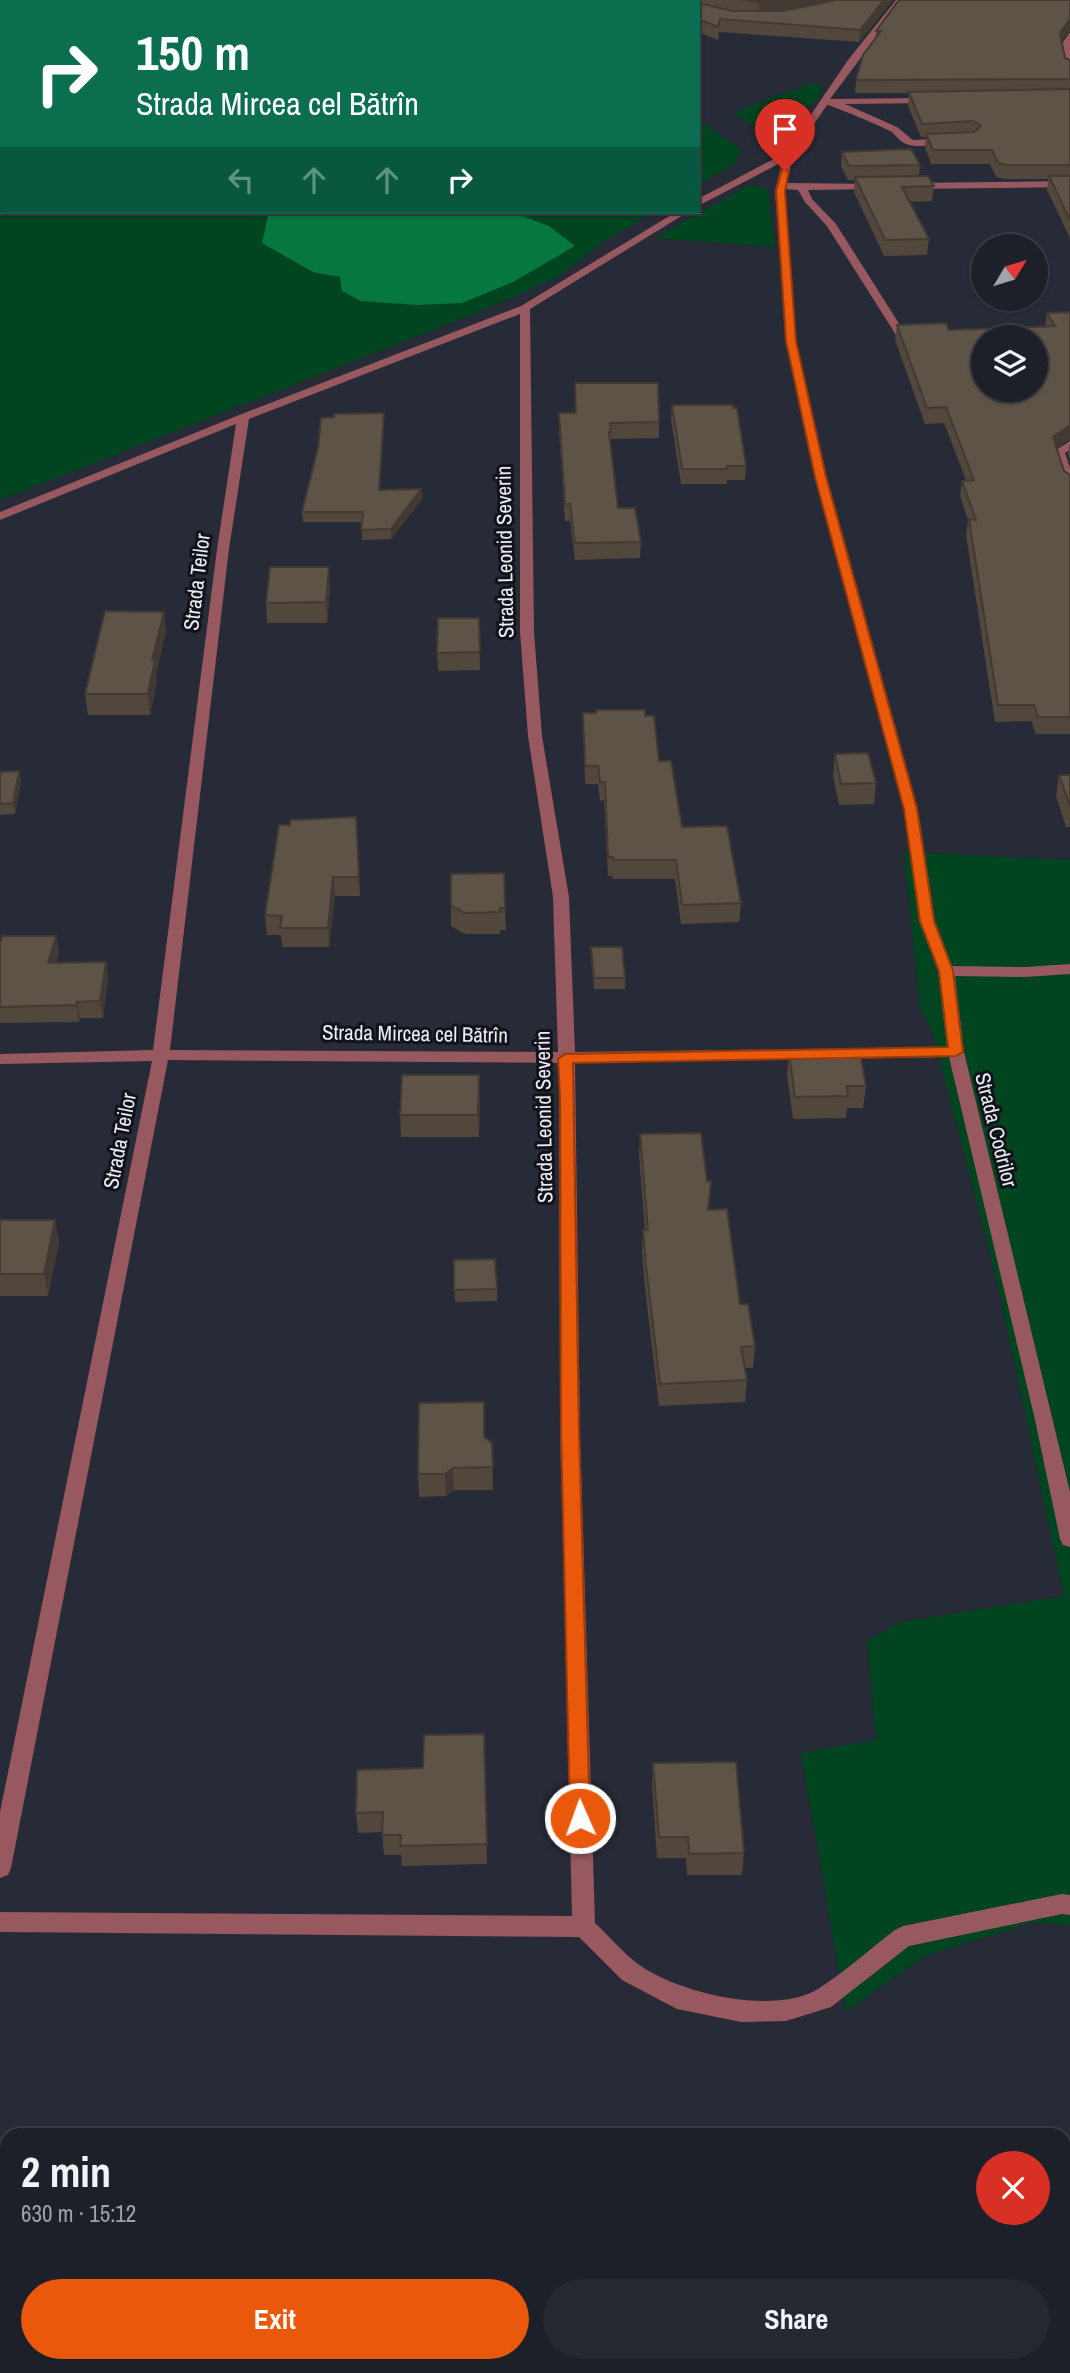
<!DOCTYPE html>
<html lang="en">
<head>
<meta charset="utf-8">
<style>
	body { margin:0; font-family:"Archivo Narrow",sans-serif; background:#252831; color:#f1f3f6; height:100vh; display:flex; flex-direction:column; font-size:26px; white-space:nowrap }
	* { box-sizing:border-box; margin:0 }
	p { font-size:23px; color:#a0a3a8 }
	.icon { flex:none; width:38px; height:38px; fill:none; stroke:currentColor; stroke-width:2; stroke-linecap:round; stroke-linejoin:round }
	.map { position:relative; flex:1; overflow:hidden }
	.details { position:absolute; left:0px; top:2128px; width:1071px; height:245px; display:flex; flex-direction:column; background:#1d2029; border-radius:21px 21px 0 0; box-shadow:0 2px 5px #0004,0 0 0 2px #3b3e46 }
	.details>* { flex:none }
	.hud { position:absolute; left:0px; top:0px; width:700px; height:214px; box-shadow:0 2px 5px #0004,0 0 0 2px #3b3e46; background:#0b6e4f; color:#fff; overflow:hidden }
	.needle { width:46px; rotate:52deg }
	.fabs { position:absolute; left:971px; top:234px; display:grid; gap:14px }
	.fabs a { display:grid; place-items:center; width:77px; height:77px; border-radius:50%; background:#1d2029; box-shadow:0 2px 5px #0004,0 0 0 2px #3b3e46; font-size:35px }
	.pin { position:absolute; display:grid; place-items:center; width:60px; height:60px; color:#fff; margin:-72px -30px; border-radius:50% 50% 50% 0; rotate:-45deg; box-shadow:0 0 7px #0007 }
	.pin .icon { rotate:45deg }
	.me { position:absolute; width:77px; margin:-38px; rotate:358deg; stroke-linejoin:round; filter:drop-shadow(0 0 5px #0008) }
	.turn { display:flex; align-items:center; gap:24px; height:147px; padding:0 21px; font-size:32px }
	.turn .icon { width:91px; height:91px; stroke-width:2.5 }
	.turn b { display:block; font-size:49px; line-height:60px }
	.lanes { display:flex; align-items:center; height:66px; padding:0 21px; background:#0003; justify-content:center; gap:35px; direction:ltr }
	.lanes .off { opacity:.35 }
	.round { display:grid; place-items:center; flex:none; width:74px; height:74px; border-radius:37px; background:#252831 }
	.summary { display:flex; align-items:center; justify-content:space-between; height:119px; padding:0 21px }
	h1 { font-size:42px; font-weight:700; line-height:52px }
	.button { display:flex; gap:14px; margin-top:auto; padding:14px 21px }
	.button a { flex:1; height:80px; border-radius:42px; background:#ea580c; color:#fff; font-size:28px; font-weight:700; line-height:80px; text-align:center }
	.button a+a { background:#252831; color:#f1f3f6 }
	.map>svg:first-child { display:block }
</style>
</head>
<body>
<div class="map">
<svg width="1070" height="2373" viewBox="0 0 1070 2373">
	<rect width="100%" height="100%" fill="#272a37"/>
	<path fill="#004420" d="M0 75 2 212H654L600 244 558 277 489 308 0 500Z
		M816 83 822 87 818 98 809 108 759 101Z
		M756 103 808 110 789 130 773 139 733 113Z
		M701 121 741 149 736 162 698 186V122Z
		M749 185 768 189 775 247 655 238Z
		M904 852 1070 860V1926L1033 1922 924 1956 846 2012 801 1753 876 1740 867 1641 901 1622 1064 1596 996 1277 933 1034 920 1008Z"/>
	<path fill="#06773e" d="M0 0H318L323 2H2V19Z
		M269 212H511L549 226 575 246 513 282 462 303 417 305 361 301 342 291 340 277 313 272 262 243Z"/>
	<g fill="none" stroke-linecap="round" stroke-linejoin="round">
		<path fill="#98585f" fill-rule="evenodd" d="M896 0H904L830 99 933 98V102L930 103 845 104 897 127 913 140 948 138 953 141 948 144C936 144 921 148 909 145 901 143 898 138 892 132 888 129 831 105 827 105L793 155 787 183 881 184V188L878 189 808 190 812 199 836 224 905 333 896 335 827 226 805 202 798 190 785 189 796 341 827 477 918 809 935 921 952 966 1025 967 1070 964V974L1025 977 955 976 964 1052 1070 1492V1547L1063 1545 1060 1539 1035 1420 949 1057 575 1063 580 1432 595 1923C609 1936 623 1953 638 1964 678 1993 773 2016 818 1989 845 1972 870 1949 895 1930L903 1926 1062 1894 1070 1895V1915L1062 1914 909 1946 831 2007 786 2021 741 2022 677 2009 622 1980 579 1937 0 1932V1912L572 1916 560 1432 559 1063 168 1060 11 1868 8 1875 0 1878V1812L152 1061 0 1064V1054L153 1050 217 549 236 424 0 520V512L239 415 521 306 676 212H688L530 309 534 632 542 736 569 897 575 1052 947 1047 938 971 919 921 904 809 815 477 786 341 775 191 782 162 698 206V199L785 153 848 60ZM520 314V632L528 736 553 897 558 1052 170 1050 229 549 249 419Z
			M1070 32V73L1066 70 1061 45Z
			M1070 181V187L909 189 904 186 909 183Z
			M1070 441V450L1065 453 1070 468V490L1064 486 1053 452Z"/>
	</g>
	<path fill="#51473d" d="M615 0H893L859 42 719 32 718 40 698 32V2H619Z
		M1070 0V30L1062 41 1065 58 1070 60V238L1047 190 1048 179H1005L996 177 990 164H931L925 147 926 137H921L908 106 909 93H855L856 80 875 39 876 31Z
		M842 152 920 165 919 176 934 186 932 201 910 202 929 239 927 255 884 256 854 192 855 180H848L841 166Z
		M698 160 701 174 700 182H698Z
		M1070 312 1057 448 1064 471 1070 475V734H1036L1031 721 995 722 966 535 968 520 960 496 962 481 966 480 944 423 925 424 895 340 897 325 949 330 1045 326 1047 313Z
		M672 405 746 466 745 480H727V484H681L671 419Z
		M559 413 659 422V438L611 439V448L618 508 641 542 640 558 575 560 570 521H565L559 429Z
		M384 423 380 489H421L422 499 391 539 362 540V522H303L302 512 318 448Z
		M1070 443V460L1068 454Z
		M330 587 327 623H267L266 603Z
		M164 612 166 632 156 673 157 680 150 715H88L85 694Z
		M479 618 480 670 438 671 437 653Z
		M583 713 645 716 659 761 682 827 741 903 739 922 681 924 675 879H613L612 876H608L604 800 600 801 598 784H585Z
		M835 754 876 783 874 804 839 805 833 775Z
		M19 771 21 782 15 814 0 815V772Z
		M1059 775H1070V827H1066L1056 796Z
		M356 817 360 896H335L329 947H282L281 935H267L265 915 290 825Z
		M451 905 505 908 506 930H500V934H465L451 926Z
		M56 936 59 953 56 963 106 962 108 978 103 1018H80L79 1022 0 1023V944Z
		M591 947 625 978V989H594L591 959Z
		M789 1053 866 1086 863 1108H847L846 1118 793 1119 787 1075Z
		M480 1097 479 1137H401L400 1115Z
		M640 1134 709 1210 740 1304 755 1346 753 1368H745L747 1380 745 1402 659 1406 645 1288 642 1252 643 1230H645L639 1156Z
		M0 1220H55L59 1242 48 1296H0Z
		M454 1260 497 1289V1301L455 1302Z
		M485 1438 492 1443 493 1490H454L446 1496 419 1497 418 1474Z
		M484 1734 487 1864 402 1866 401 1855H384L382 1832 358 1833 356 1813 423 1768Z
		M653 1763 744 1853 742 1875H687L686 1858H657L652 1785Z"/>
	<path fill="#423a32" d="M774 0H843L758 14 759 2Z
		M884 0H893L859 42 860 30Z
		M1070 19V29L1058 46 1060 33Z
		M384 413V423L379 500V490Z
		M1070 425V439L1051 453 1053 437Z
		M421 489 422 499 391 539V529Z
		M329 567 330 587 327 623 326 602Z
		M164 612 166 632 156 673 157 680 150 715 148 694 152 660Z
		M19 771 21 782 15 814 13 803Z
		M333 877 335 896 329 947 328 928Z
		M56 936 59 953 51 980 48 963Z
		M106 962 108 978 103 1018 100 1001Z
		M77 1002 80 1018 79 1022 76 1005Z
		M479 1075 480 1097 479 1137 478 1115Z
		M55 1220 59 1242 48 1296 44 1274Z
		M453 1468 454 1490 446 1496 445 1474Z"/>
	<path fill="#5e5347" stroke="#423a32" stroke-width="2" fill-rule="evenodd" d="M648 0H697L696 2H652Z
		M742 0H774L759 2Z
		M836 0H884L860 30 720 19 718 27 698 19V3L733 11H783Z
		M899 0H1070V19L1060 33 1065 58 1070 60V79L856 80 863 55 881 31H876Z
		M1070 89V165H1006L998 163 992 150H933L926 134 974 132 981 126 973 121 922 124 909 92Z
		M911 149 920 165 849 166 842 152Z
		M928 176 934 186 902 187 929 239 885 240 855 177Z
		M1049 176H1070V220Z
		M1070 312V425L1053 437 1064 471 1070 475V717H1038L1034 705H998L969 519 976 520 962 481 974 480 946 407 927 408 897 325 946 323 949 330 1055 326 1047 313ZM984 338H1036V390H984Z
		M575 383H658L659 422 610 423 611 432H609L618 508H635L641 542 575 543 570 504H565L559 413H576Z
		M672 405H733V408H737L746 466H727V469H682Z
		M384 413 379 490 421 489 391 529 361 530 363 512H302L318 448 321 418 334 417V414Z
		M270 567H329L326 602 266 603Z
		M105 611 164 612 152 660H155L148 694H85Z
		M438 618H479L480 652 437 653Z
		M596 710H645V716H654L659 761H671L682 827 727 826 741 903 682 905 676 860H613V857H608L605 782H600L598 766H585L583 713H596Z
		M868 753 876 783 841 784 835 754Z
		M19 771 13 803 0 804V772Z
		M1059 775H1070V806Z
		M356 817 359 877H333L328 928H280L282 916 265 915 279 825H290V820Z
		M504 873 505 908H500V912L465 913 451 905V874Z
		M2 936H56L48 963 106 962 100 1001 77 1002 76 1005 0 1007V944Z
		M591 947H622L625 978H594Z
		M860 1052 866 1086H847L848 1096 795 1097 789 1053Z
		M402 1075H479L478 1115H400Z
		M701 1133 707 1181H711L708 1210 727 1209 740 1304H748L755 1346 741 1347 747 1380 660 1384 646 1266 643 1230H648L640 1134Z
		M0 1220H55L44 1274H0Z
		M495 1259 497 1289 454 1290V1260Z
		M484 1402V1437L492 1443 493 1467 453 1468 445 1474H418L419 1403Z
		M484 1734 487 1844 400 1846 401 1835H382L383 1812 356 1813 357 1770 423 1768 424 1735Z
		M736 1762 744 1853 689 1854 688 1837H659L653 1763Z"/>
	<path fill="#ea580c" stroke="#983908" stroke-width="2" d="M782 169 789 171 785 191 796 341 826 477 917 809 934 921 953 971 963 1052 956 1056 573 1063 579 1432 590 1818 587 1824 580 1827 573 1824 570 1818 561 1432 560 1097 558 1059 565 1054 948 1047 939 971 920 921 904 809 815 477 786 341 776 191Z"/>
	<g text-anchor="middle" stroke-width="6" stroke-linejoin="round" paint-order="stroke">
		<g font-size="21" fill="#eceef7" stroke="#111319">
			<text transform="translate(505 552) rotate(-91)" y="7">Strada Leonid Severin</text>
			<text transform="translate(197 582) rotate(-83)" y="7">Strada Teilor</text>
			<text transform="translate(415 1034) rotate(1)" y="7">Strada Mircea cel Bătrîn</text>
			<text transform="translate(544 1117) rotate(-91)" y="7">Strada Leonid Severin</text>
			<text transform="translate(996 1130) rotate(76)" y="7">Strada Codrilor</text>
			<text transform="translate(120 1141) rotate(-79)" y="7">Strada Teilor</text>
		</g>
	</g>
</svg>
<div class="fabs">
<a><svg class="needle" viewBox="-14 -14 28 28"><path d="M0-13l5 13h-10z" fill="#e53935"/><path d="M0 13l5-13h-10z" fill="#a0a3a8"/></svg></a>
<a><svg class="icon" aria-label="layers" viewBox="0 0 24 24"><path d="M12 4l9 5-9 5-9-5zM3 14l9 5 9-5"/></svg></a>
</div>
<div class="pin" style="left:785px;top:171px;background:#d93025"><svg class="icon" aria-label="arrive" viewBox="0 0 24 24"><path d="M6 21V4h12l-3 4 3 4H6"/></svg></div>
<svg class="me" style="left:580px;top:1818px" viewBox="-20 -20 40 40"><circle r="17" fill="#ea580c" stroke="#fff" stroke-width="3"/><path d="M0-11L8 9 0 5-8 9z" fill="#fff"/></svg>
<div class="hud">
<div class="turn"><svg class="icon" aria-label="right" viewBox="0 0 24 24"><path d="M7 20v-9h11M14 6l5 5-5 5"/></svg><div><b>150 m</b>Strada Mircea cel Bătrîn</div></div>
<div class="lanes"><svg class="icon off" aria-label="left" viewBox="0 0 24 24"><path d="M17 20v-9H6M10 6l-5 5 5 5"/></svg><svg class="icon off" aria-label="ahead" viewBox="0 0 24 24"><path d="M12 20V5M6 11l6-6 6 6"/></svg><svg class="icon off" aria-label="ahead" viewBox="0 0 24 24"><path d="M12 20V5M6 11l6-6 6 6"/></svg><svg class="icon" aria-label="right" viewBox="0 0 24 24"><path d="M7 20v-9h11M14 6l5 5-5 5"/></svg></div>
</div>
<section class="details">
<div class="summary"><div><h1>2 min</h1><p>630 m · 15:12</p></div><a class="round" style="background:#d93025;color:#fff"><svg class="icon" aria-label="close" viewBox="0 0 24 24"><path d="M6 6l12 12M18 6L6 18"/></svg></a></div>
<div class="button"><a>Exit</a><a>Share</a></div>
</section>
</div>
</body>
</html>
